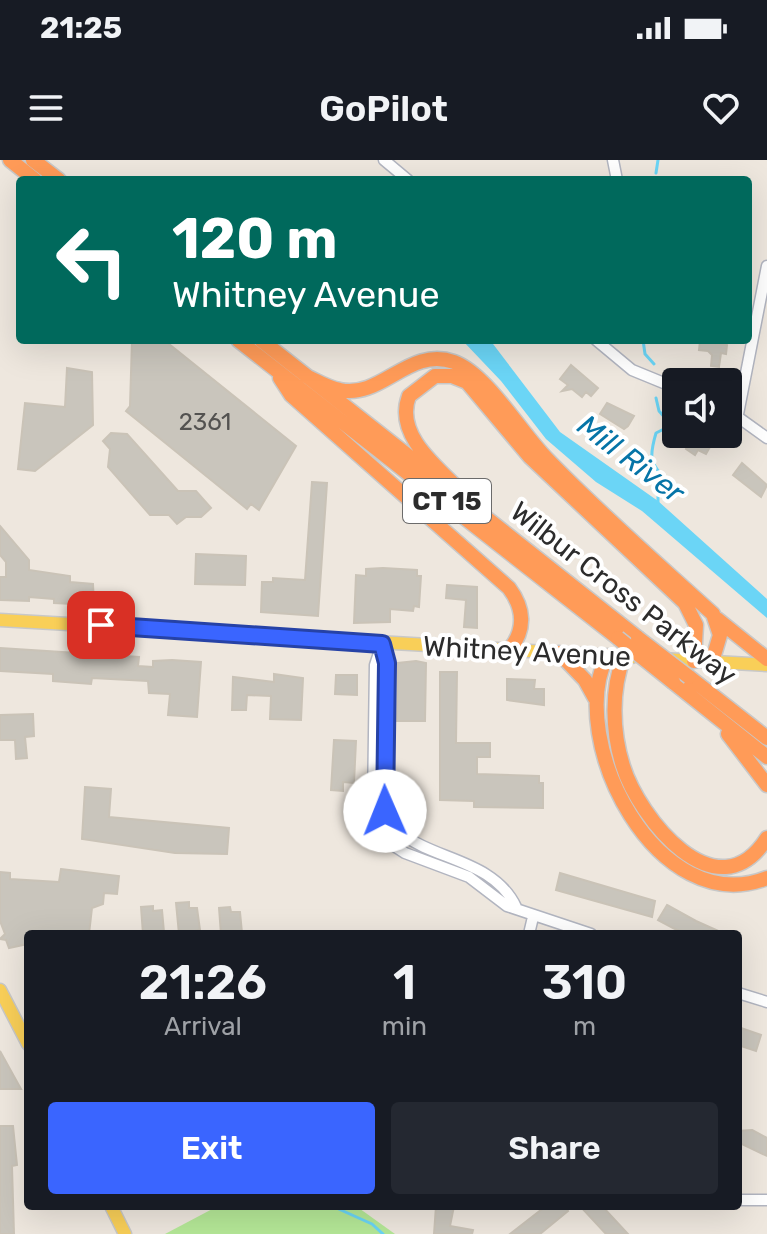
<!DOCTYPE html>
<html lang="en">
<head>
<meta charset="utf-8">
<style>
	body { margin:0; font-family:Rubik,sans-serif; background:#242831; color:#f1f3f6; height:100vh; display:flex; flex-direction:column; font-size:30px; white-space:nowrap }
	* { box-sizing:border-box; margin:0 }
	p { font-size:26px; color:#9ea1a6 }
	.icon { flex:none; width:44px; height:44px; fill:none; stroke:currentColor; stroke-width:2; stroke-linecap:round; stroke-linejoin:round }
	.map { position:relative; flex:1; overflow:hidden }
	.details { position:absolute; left:24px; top:770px; width:718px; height:280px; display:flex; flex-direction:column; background:#171b24; border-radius:8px; box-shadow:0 8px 32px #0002 }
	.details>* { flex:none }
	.hud { position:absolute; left:16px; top:16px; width:736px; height:168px; border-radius:8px; box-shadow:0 8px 32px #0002; background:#00695c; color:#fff; overflow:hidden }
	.tools { position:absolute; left:662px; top:208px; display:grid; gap:16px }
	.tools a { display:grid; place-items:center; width:80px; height:80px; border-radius:8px; background:#171b24; box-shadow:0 8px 32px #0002; font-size:40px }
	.pin { position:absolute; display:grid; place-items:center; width:68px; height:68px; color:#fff; margin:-34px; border-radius:16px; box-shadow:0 4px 12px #0006 }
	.me { position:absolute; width:88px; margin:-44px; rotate:359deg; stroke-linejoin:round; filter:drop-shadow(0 0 6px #0008) }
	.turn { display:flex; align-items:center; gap:28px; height:168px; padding:0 24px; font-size:36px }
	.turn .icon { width:104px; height:104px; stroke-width:2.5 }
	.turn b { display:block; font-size:56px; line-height:68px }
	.eta { display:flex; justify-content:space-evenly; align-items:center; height:136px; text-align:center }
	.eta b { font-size:48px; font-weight:600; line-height:56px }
	.cta { display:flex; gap:16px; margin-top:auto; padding:16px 24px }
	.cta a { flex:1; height:92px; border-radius:8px; background:#3a65ff; color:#fff; font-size:32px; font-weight:600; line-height:92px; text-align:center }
	.cta a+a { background:#242831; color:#f1f3f6 }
	.status { display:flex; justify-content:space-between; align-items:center; height:56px; padding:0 40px; background:#171b24; direction:ltr }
	.status svg { height:22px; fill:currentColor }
	header { display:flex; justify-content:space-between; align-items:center; height:104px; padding:0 24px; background:#171b24; font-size:36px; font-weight:600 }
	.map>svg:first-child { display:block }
</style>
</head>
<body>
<div class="status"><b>21:25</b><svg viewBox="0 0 49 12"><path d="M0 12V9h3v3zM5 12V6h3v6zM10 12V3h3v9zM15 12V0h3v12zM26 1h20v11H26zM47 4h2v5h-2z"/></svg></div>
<header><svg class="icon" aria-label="menu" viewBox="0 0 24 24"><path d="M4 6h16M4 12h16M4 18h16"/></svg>GoPilot<svg class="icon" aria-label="heart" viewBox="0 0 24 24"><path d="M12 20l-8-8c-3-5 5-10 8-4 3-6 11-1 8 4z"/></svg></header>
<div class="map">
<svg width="767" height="1074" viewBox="0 0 767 1074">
	<rect width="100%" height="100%" fill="#eee7de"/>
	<path fill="#b5e897" d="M218 1046H356L395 1074H165Z"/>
	<path fill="#6bd5f6" d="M462 180H490L560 272 658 341 767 439V458L642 351 596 322 546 279 501 221Z"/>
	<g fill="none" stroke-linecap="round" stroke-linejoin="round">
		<path stroke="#6bd5f6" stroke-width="3" d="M656 13 658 0
			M643 180 645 194 654 204
			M656 238 659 251 667 260 666 268 656 273C649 297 649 304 668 321L658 327V342
			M332 1046 372 1064 383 1074"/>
	</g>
	<path fill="#c9c5bc" stroke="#cac3b7" stroke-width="2" d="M132 180H164L296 286 259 350 251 344 247 349 126 251 130 246Z
		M700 181 727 185 726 194 721 193 719 207 711 206 712 195 708 191 699 190Z
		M571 205 598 228 591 236 586 232 582 237 572 229 562 231 568 225 560 219Z
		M67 208 92 212 93 265 35 311 18 309 25 243 65 247Z
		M607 243 634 256 628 266 624 269 600 254Z
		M111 273 127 274 178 331H196L211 348 201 357H186L177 364 169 355H150L108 307 110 289 103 281Z
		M684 274H703L714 280 706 294 698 290 695 295 686 289 689 284 681 280Z
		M742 303 767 325 761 337 733 315Z
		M312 322 327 323 318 456 261 452 262 422H273V418L305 420Z
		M0 366 29 400V410L70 416V422L93 424 94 445 54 443V439L29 437V441L0 440V417H6V402L0 395Z
		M196 394 246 396 245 425 195 424Z
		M383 408 417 410V416H421L419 447 414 446 413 451 390 449V462L354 463 356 415 366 416V409Z
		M447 425 477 427V468L464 467 466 440 446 438Z
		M0 488 139 497 138 506 153 507V501L172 500 201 502 197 557 168 555 170 534 149 533 148 521 92 518 91 524 53 521V514L0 511Z
		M416 501 426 503 425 561H397L398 503Z
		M440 512H457L456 583H490V597H477V614L539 616V623H543V648L474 647V641L440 640Z
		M274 514 303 518 301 560 270 559 271 536 247 535 246 550H232L233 517 274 522Z
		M336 515H357V535L335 534Z
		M507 519 535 520 534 529H544V545L507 540Z
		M33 554 34 576 25 577 27 598 16 599 15 580H0V555Z
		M334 580 356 581 354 623 343 622V631L331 630Z
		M85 627 111 629 109 657 229 668 227 694 175 693 82 679Z
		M61 709 119 716 117 734 104 733 103 744 92 748 89 774H28V784L9 788 6 780 0 779 5 774 0 761V712L10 713V719L59 722Z
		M560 713 655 741 652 757 556 730Z
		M189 742V748H197L200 770 179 774 176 743Z
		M667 745 696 761 725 774H686L673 768 658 760Z
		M153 746V751L162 750 164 772 143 774 141 747Z
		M230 747 231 752H240L242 773 221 774 219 748Z
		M738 867 761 875 756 891 738 885Z
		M0 891 21 929H0Z
		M0 966H13L17 1005 12 1006 14 1074H0Z
		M752 970 767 978V996L742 984 738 985V971Z
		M436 1046H454L450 1066 473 1070 472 1074H434Z
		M546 1046H565L568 1051 540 1074H510Z
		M580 1046H602L628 1074H606Z"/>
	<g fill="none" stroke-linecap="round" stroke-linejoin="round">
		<defs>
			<path id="minor" d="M384 0 408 20
				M613 0 617 20
				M596 180 632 210 676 228
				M728 250 767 278
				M738 254 767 106
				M382 484 375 505 373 643 388 682 405 693 469 717 507 746 591 774
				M382 484 387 503 384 639C390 704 487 685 516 747
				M529 774 533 757
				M738 833 767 842
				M738 1040H767"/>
			<path id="major" d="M0 460 632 497
				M662 499 767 505
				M0 830 28 884
				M111 1046 125 1074"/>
			<path id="highway" d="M10 0 35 20
				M33 0 59 20
				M238 180 618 478
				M261 180 449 328
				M306 216C317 221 328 228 340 230 382 239 409 186 454 202 487 214 521 273 547 299 599 353 657 403 713 454L720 475 712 502
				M280 218 291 235 509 428C524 448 526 469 510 489
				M475 349 638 478
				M481 353C457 320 391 283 409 236L435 216H452L467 222 530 297 685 443 696 465 694 501
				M717 459 767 499
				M559 493 585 520 595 538
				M607 496C565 581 658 761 767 718
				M624 496C611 530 612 571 623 606 639 658 717 756 767 678
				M689 517 767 578
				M673 522 767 597
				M728 574 767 625"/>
		</defs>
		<use href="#minor" stroke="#b2b5c0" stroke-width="13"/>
		<use href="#major" stroke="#c8c8c8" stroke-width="15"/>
		<use href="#highway" stroke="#c8c8c8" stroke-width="17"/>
		<use href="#minor" stroke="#fff" stroke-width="10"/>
		<use href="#major" stroke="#f9cf58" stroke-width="12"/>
		<use href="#highway" stroke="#ff9b58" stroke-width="14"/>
		<defs>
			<path id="highway-bridge" d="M618 478 673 522
				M638 478 689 517"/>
		</defs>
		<use href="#highway-bridge" stroke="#c8c8c8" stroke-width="17" stroke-linecap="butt"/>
		<use href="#highway-bridge" stroke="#ff9b58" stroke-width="14"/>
	</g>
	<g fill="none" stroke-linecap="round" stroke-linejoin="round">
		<defs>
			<path id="route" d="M101 465 382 484 387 503 385 651"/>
		</defs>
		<use href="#route" stroke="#2642a6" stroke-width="20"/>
		<use href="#route" stroke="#3a65ff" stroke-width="14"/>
	</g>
	<g text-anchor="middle" stroke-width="8" stroke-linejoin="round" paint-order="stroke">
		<g font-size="24" fill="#535250">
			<text x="205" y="270">2361</text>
		</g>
		<rect fill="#fff" stroke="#6b6b6b" stroke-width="2" x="403" y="319" width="88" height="44" rx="6"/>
		<g font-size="26" font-weight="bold" fill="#2c2c2c">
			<text x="447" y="350">CT 15</text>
		</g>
		<g font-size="28" fill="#2c2c2c" stroke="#fff">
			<text transform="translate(624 433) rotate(38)" y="10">Wilbur Cross Parkway</text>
			<text transform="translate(527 491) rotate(3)" y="10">Whitney Avenue</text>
		</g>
		<g font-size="30" font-style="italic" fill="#0574a7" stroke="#fff">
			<text transform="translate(631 299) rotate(37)" y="10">Mill River</text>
		</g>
	</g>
</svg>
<div class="tools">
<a><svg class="icon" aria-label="sound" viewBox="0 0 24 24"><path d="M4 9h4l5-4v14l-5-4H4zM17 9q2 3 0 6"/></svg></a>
</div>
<div class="pin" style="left:101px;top:465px;background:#d93025"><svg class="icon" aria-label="arrive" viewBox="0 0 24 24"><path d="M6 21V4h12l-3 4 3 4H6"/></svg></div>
<svg class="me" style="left:385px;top:651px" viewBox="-20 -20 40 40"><circle r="19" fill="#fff"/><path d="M0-13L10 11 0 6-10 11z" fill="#3a65ff"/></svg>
<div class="hud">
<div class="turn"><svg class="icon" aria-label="left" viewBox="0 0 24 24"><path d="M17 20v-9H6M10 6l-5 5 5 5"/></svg><div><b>120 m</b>Whitney Avenue</div></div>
</div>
<section class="details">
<div class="eta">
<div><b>21:26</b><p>Arrival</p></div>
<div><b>1</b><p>min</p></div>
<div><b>310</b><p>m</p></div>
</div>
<div class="cta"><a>Exit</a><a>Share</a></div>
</section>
</div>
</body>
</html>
